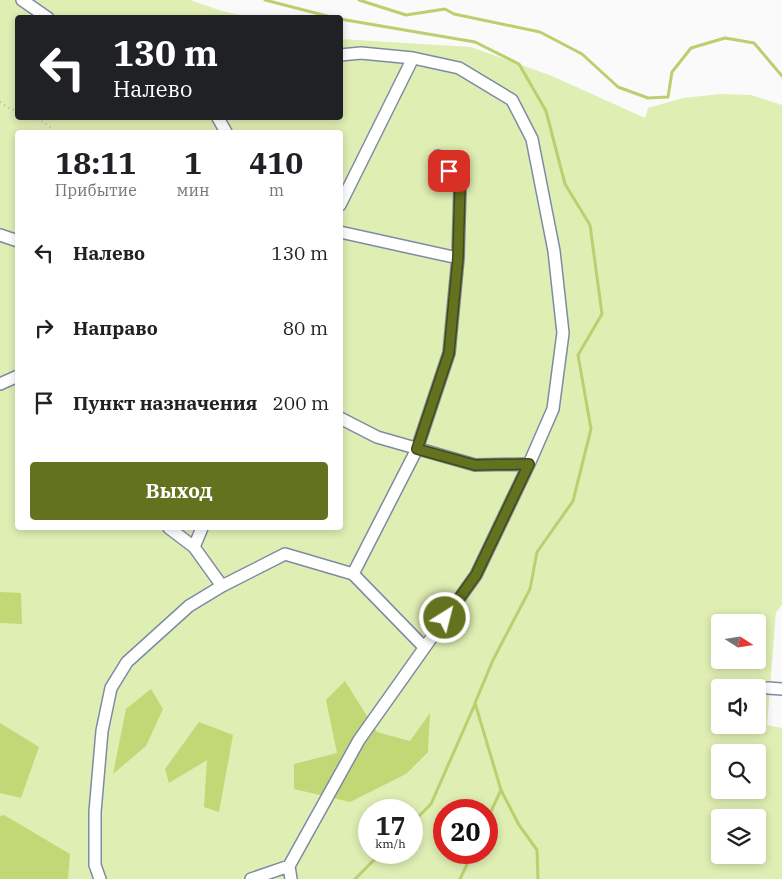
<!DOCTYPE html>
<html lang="ru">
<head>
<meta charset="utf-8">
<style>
	body { margin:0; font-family:"IBM Plex Serif",serif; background:#f6f6f6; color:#202124; height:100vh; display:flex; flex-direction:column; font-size:19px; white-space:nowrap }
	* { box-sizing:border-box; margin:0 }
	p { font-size:16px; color:#757577 }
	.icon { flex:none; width:28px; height:28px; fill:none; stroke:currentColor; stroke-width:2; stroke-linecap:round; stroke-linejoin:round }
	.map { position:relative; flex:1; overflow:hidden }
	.sheet { position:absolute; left:15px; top:130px; width:328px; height:400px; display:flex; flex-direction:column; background:#fff; border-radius:5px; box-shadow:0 2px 8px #0003 }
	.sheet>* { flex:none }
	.banner { position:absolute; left:15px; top:15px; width:328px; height:105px; border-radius:5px; box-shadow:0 2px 8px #0003; background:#202124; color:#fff; overflow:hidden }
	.needle { width:32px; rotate:102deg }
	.controls { position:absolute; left:711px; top:614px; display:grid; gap:10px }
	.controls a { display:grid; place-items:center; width:55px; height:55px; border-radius:5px; background:#fff; box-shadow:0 2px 8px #0003; font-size:25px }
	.speed { position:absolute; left:358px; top:799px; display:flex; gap:10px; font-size:25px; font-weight:700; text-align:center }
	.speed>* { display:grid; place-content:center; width:65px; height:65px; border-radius:50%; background:#fff; box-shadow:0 2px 8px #0003; line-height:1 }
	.speed small { font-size:12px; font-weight:400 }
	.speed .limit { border:8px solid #d22; background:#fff; color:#111 }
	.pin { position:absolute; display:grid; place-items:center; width:42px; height:42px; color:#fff; margin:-21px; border-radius:10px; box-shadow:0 2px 8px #0006 }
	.me { position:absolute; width:55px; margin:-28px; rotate:36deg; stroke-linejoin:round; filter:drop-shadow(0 0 4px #0008) }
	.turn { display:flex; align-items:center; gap:18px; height:105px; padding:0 15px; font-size:22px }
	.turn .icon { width:65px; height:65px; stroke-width:2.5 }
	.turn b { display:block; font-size:35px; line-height:42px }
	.eta { display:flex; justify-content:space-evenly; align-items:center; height:85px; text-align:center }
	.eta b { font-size:30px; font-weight:700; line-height:35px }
	.cta { display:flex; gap:10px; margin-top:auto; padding:10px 15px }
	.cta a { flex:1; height:58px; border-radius:5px; background:#63721f; color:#fff; font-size:20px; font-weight:700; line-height:58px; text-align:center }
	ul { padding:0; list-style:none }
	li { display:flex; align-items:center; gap:15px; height:75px; padding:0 15px }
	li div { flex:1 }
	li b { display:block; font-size:19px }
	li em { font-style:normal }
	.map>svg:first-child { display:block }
</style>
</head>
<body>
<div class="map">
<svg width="782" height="879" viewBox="0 0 782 879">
	<rect width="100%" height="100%" fill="#fafafa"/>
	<path fill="#dfeeb3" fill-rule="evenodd" d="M0 0H190L222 11 248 17 18 18V118H340V39L471 47 552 76 645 118 648 108 683 98 721 94 751 95 782 105V605L776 612 767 725 782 728V879H0ZM18 132H340V528H18ZM720 622H758V660H720ZM720 688H758V725H720ZM720 752H758V790H720ZM369 810H411V852H369ZM444 810H486V852H444ZM720 818H758V855H720Z"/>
	<path fill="#c2d776" d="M0 592 21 593 22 624 0 623Z
		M345 681 377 732 410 741 430 713 428 752 406 774 350 802 294 789V764L337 753 326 700Z
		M151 689 163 709 146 746 113 774 126 709Z
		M199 722 233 735 219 812 204 807 207 760 169 783 165 769Z
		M0 723 39 747 21 798 0 793Z
		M4 815 70 854 68 879H0V816Z"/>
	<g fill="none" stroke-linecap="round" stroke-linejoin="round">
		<path stroke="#bbcf6f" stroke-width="3" d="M265 0 335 18
			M359 0 406 15 445 9 454 14 540 32 582 54 618 87 648 98 668 97 672 72 691 48 725 38 754 43 782 76
			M340 19 475 42 519 64 546 111 565 184 590 225 602 314 578 355 591 429 573 501 537 552 530 589 493 660 475 703 501 790 519 825 537 850 538 879
			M486 822 501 790
			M411 824 431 804 475 704
			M355 879 382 852
			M460 879 473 852"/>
		<defs>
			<path id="minor" d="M22 0 48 18
				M218 118 226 132
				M340 205 413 58
				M340 232 458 258
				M0 235 18 241
				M0 384 18 376
				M340 418 377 437 475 465 529 464
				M169 528 194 547 222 586
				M194 547 202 528
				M353 574 417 449 449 353 458 258 460 186 438 156
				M768 688 782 689
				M100 879 95 865V812L102 731 111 688 127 662 189 606 222 586 285 554 353 574 424 647
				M251 879 289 866
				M291 879 289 866 359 740 476 575 529 464 553 409 563 333 554 251 532 139 512 100 459 68 413 58 361 53 340 55"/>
		</defs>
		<use href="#minor" stroke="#7d8ca2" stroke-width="14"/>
		<path stroke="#b4b6ba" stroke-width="2" stroke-dasharray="1 4" stroke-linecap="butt" d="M0 102 9 108 18 112
			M32 118 44 122 55 132"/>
		<use href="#minor" stroke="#fff" stroke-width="11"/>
	</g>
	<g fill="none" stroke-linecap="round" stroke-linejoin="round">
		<defs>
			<path id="route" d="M445 618 476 575 529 464 475 465 417 449 449 353 458 258 460 186 449 171"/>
		</defs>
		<use href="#route" stroke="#404a14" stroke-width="12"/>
		<use href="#route" stroke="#63721f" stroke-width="9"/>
	</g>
</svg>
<div class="controls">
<a><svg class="needle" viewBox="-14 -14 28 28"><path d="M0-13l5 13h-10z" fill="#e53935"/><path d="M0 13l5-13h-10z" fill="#757577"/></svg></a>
<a><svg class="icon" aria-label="sound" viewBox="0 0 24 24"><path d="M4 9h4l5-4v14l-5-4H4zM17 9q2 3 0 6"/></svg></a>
<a><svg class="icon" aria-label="search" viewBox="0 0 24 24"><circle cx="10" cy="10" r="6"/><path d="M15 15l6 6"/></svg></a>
<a><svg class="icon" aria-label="layers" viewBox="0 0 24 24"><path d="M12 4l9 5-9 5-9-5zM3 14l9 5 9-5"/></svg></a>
</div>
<div class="speed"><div>17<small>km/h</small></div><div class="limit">20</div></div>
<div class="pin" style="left:449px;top:171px;background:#d93025"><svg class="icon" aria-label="arrive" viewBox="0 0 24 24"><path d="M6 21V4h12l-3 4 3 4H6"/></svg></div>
<svg class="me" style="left:445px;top:618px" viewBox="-20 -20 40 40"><circle r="17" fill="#63721f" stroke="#fff" stroke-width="3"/><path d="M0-11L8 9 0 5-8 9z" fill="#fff"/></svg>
<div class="banner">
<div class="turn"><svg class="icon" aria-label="left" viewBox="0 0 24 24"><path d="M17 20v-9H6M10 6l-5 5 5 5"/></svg><div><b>130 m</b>Налево</div></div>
</div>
<section class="sheet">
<div class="eta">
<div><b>18:11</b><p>Прибытие</p></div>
<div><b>1</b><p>мин</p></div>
<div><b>410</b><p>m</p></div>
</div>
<ul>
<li><svg class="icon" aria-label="left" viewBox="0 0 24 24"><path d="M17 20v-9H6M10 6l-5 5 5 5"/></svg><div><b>Налево</b></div><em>130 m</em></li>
<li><svg class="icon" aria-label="right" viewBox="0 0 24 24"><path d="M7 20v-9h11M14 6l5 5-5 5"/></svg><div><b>Направо</b></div><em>80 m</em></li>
<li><svg class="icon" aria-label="arrive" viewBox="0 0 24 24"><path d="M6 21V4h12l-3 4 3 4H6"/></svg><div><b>Пункт назначения</b></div><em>200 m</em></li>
</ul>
<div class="cta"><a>Выход</a></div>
</section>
</div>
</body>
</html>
